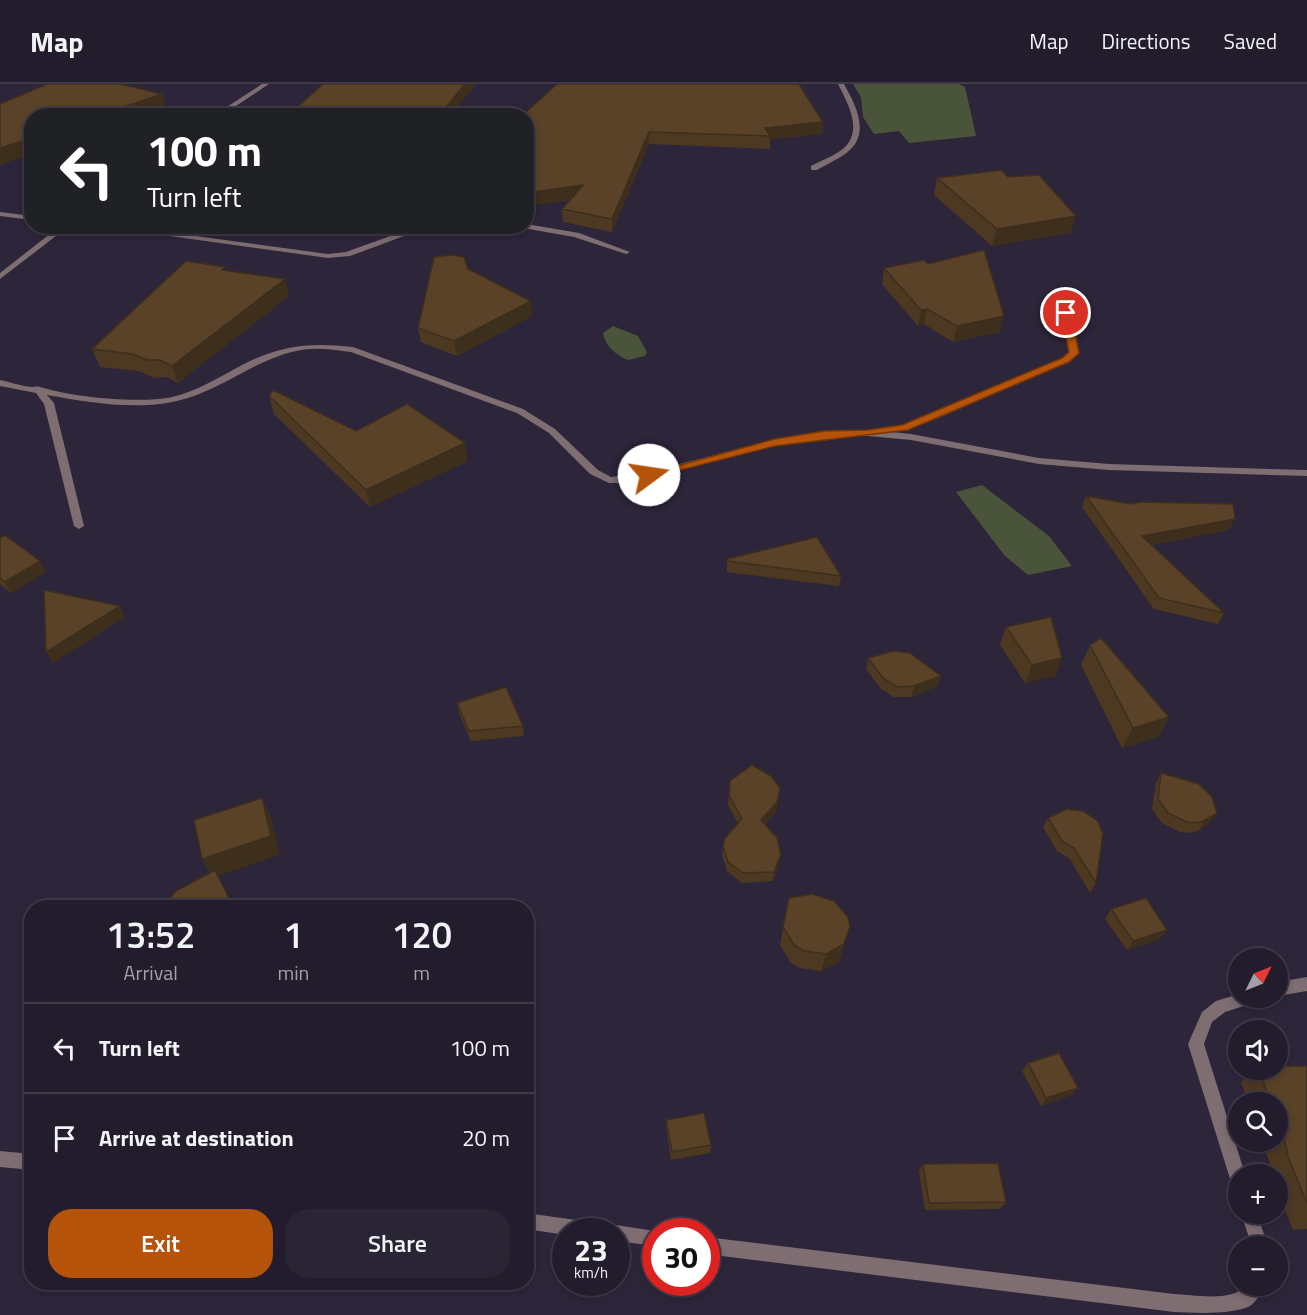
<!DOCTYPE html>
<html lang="en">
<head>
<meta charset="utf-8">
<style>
	body { margin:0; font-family:"Titillium Web",sans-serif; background:#2a2534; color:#f1f3f6; height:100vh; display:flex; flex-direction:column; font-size:22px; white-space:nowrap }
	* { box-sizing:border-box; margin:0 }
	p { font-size:20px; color:#a2a1a9 }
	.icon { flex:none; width:33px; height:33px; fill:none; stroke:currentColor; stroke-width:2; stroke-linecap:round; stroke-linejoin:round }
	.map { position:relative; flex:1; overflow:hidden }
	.details { position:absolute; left:24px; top:816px; width:510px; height:390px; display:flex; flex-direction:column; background:#221c2c; border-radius:24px; box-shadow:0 3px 9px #0003,0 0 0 2px #3f3a48 }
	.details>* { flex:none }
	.hud { position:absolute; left:24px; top:24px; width:510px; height:126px; border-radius:24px; box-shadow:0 3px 9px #0003,0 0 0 2px #3f3a48; background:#202124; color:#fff; overflow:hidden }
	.needle { width:39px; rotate:47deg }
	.controls { position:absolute; left:1228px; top:864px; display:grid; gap:12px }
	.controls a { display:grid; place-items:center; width:60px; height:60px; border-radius:50%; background:#221c2c; box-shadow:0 3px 9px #0003,0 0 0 2px #3f3a48; font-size:30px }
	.speed { position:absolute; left:552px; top:1134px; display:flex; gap:12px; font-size:30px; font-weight:700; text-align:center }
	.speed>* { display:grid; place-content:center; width:78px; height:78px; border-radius:50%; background:#221c2c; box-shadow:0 3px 9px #0003,0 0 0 2px #3f3a48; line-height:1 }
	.speed small { font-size:15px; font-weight:400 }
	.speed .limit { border:9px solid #d22; background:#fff; color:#111 }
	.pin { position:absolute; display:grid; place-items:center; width:51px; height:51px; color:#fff; margin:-26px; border:3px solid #fff; border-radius:50%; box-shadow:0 2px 6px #0007 }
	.me { position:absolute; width:66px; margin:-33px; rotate:76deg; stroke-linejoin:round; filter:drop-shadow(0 0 4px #0008) }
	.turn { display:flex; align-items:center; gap:21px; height:126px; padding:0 24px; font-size:27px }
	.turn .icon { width:78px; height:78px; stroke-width:2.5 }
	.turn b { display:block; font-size:42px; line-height:51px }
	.eta { display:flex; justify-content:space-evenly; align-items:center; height:102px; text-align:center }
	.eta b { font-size:36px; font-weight:600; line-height:42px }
	.primary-button { display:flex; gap:12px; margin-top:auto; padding:12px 24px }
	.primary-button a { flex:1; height:69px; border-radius:24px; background:#b45309; color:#fff; font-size:24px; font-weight:600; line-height:69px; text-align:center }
	.primary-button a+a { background:#2a2534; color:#f1f3f6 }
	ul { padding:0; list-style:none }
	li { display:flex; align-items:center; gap:18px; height:90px; padding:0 24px; border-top:2px solid #3f3a48 }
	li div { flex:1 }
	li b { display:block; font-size:22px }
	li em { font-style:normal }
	header { display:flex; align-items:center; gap:36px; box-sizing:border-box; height:84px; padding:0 30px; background:#221c2c; border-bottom:2px solid #3f3a48 }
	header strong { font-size:28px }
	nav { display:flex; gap:33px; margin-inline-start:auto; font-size:21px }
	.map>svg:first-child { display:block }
</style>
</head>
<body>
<header>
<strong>Map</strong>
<nav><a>Map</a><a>Directions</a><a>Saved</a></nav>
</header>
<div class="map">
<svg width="1307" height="1231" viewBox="0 0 1307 1231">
	<rect width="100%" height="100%" fill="#2d253a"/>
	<path fill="#4a543a" d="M853 0H959L965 3 976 52 909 59 899 47 874 50 863 33 861 13Z
		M613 242 638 252 647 268 645 272 628 276C616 271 605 262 603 249Z
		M982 401 1049 452 1072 482 1028 491 1005 472 956 408Z"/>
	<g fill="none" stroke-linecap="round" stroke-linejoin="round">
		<path fill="#7e6d71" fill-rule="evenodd" d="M838 0H844C855 20 870 47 850 66 841 74 827 80 817 86H811V82C822 76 837 71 845 63 863 45 847 18 838 0Z
			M0 128 32 132V136L0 132Z
			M526 140 579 149 630 168 626 170 574 153 523 144 526 142Z
			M97 142H122L328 170 346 168 418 142H431L350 172 328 174Z
			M1066 226 1070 229 1078 269 1069 278 936 335 907 346 892 348 911 350 1039 374 1109 380 1307 386V392L1109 386 1039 380 911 356 868 352 824 353 775 361 649 394 622 399H609L590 390 549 349 517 329 351 268C335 266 318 263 301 266 260 273 227 302 188 314 143 328 92 319 47 311L54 319 84 442 79 445 74 442 44 320 36 309 0 302V296C10 298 21 302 31 303 35 303 36 302 40 303 72 313 138 320 172 313 197 307 220 293 242 281 281 261 310 258 353 263L523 325 555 345 598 386 611 393 649 388 775 355 824 347H883L884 344 902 341 1063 274 1069 268 1062 229Z
			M1307 893V907L1278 912V898Z
			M1239 910V914H1255L1253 919 1225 928 1212 938 1204 960 1245 1090H1239V1106L1233 1104 1231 1098 1188 960 1202 928 1216 917Z
			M0 1067 32 1070V1086L0 1083Z
			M526 1129 605 1140 611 1143 616 1141 661 1148H656V1162L616 1157V1148H566V1151L526 1145Z
			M1241 1130H1257L1268 1162H1252Z
			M706 1153 1174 1210C1193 1211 1233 1218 1245 1202H1264C1261 1209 1256 1218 1250 1222 1231 1231 1196 1229 1174 1228L706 1170Z"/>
		<path fill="#7e6d71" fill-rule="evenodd" d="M262 0H269L221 32H213Z
			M60 142H69L0 195V189Z"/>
	</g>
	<path fill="#4d3922" d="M476 0 454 27 488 32H292L291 29Z
		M526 32 823 38 822 50 770 55V65L649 60 612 148 563 138 562 125 570 116 526 122Z
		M1008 93 1071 149 992 162 934 111 937 94Z
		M884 184 1000 248 953 258 924 240 918 242 882 200Z
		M468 185 532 232 457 272 421 258 418 244Z
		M227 187 289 212 178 299 167 293 154 294 139 287 100 283 92 265Z
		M269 312 356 347 468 377 370 423 274 330Z
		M1086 412 1229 446 1151 461 1224 529 1218 540 1154 525 1082 423Z
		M0 454 46 488 11 509 0 500Z
		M727 475 841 492 839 502 727 488Z
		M1006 543 1062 574 1055 592 1025 599 1000 561Z
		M1090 561 1169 633 1158 653 1122 664 1081 581Z
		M868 574 941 592 938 602 911 613H894L881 605 866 585Z
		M457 619 523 642 524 652 471 657 459 629Z
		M1161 689 1210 738 1198 747 1190 749 1180 748 1162 739 1152 725 1156 699Z
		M730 697 780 704 776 728 765 740 779 780 773 797 742 799 727 787 722 771 723 762 738 739 728 721Z
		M1048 734 1097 736 1096 799 1090 809 1069 774 1057 767 1043 743Z
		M789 814 850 842 839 878 821 887 800 884 791 879 780 861Z
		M1111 825 1167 846 1160 855 1127 866 1105 835Z
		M1028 979 1072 1011 1041 1022 1022 987Z
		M1307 982V1145L1293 1146 1278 1108V1090H1271L1268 1082 1270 1080 1262 1058H1278V1018H1248L1241 998 1254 986H1278Z
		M666 1036 711 1061 710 1069 671 1076 666 1043Z
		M923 1080 1006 1118 1000 1125 925 1126 919 1087Z"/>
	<path fill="#3e2e1c" d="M465 0H476L450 32 444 26Z
		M162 10 166 24 145 32H98Z
		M823 38 822 50 770 55V52L765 44Z
		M649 48V60L612 148V135Z
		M32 54V70L0 81V64Z
		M583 101 584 114 526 122V109Z
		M1076 132 1071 149 992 162 997 145Z
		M285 195 289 212 178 299 172 282Z
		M531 217 532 232 457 272 454 257Z
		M927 225 924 240 918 242 921 226Z
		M1004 232 1000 248 953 258 957 242Z
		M465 359 468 377 370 423 366 406Z
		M1235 435 1229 446 1138 463 1142 452Z
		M40 477 46 488 11 509 5 498Z
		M120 522 125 533 53 579 46 568Z
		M1062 574 1055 592 1025 599 1032 581Z
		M941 592 938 602 911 613 914 602Z
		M1169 633 1158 653 1122 664 1133 644Z
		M780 704 776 728 760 746 761 736Z
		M262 714 271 734 280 771 218 792 235 824H229L202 775Z
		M1217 729 1210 738 1198 747 1204 737Z
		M781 770 779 780 773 797 774 788Z
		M850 842 839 878 821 887 826 870Z
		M1167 846 1160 855 1127 866 1133 857Z
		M1078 1004 1072 1011 1041 1022 1046 1014Z"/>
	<path fill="#594228" stroke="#3e2e1c" stroke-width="1.5" d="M47 0H120L162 10 98 32H32V54L0 64V20Z
		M323 0H465L444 26 488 32H308L291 29Z
		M557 0H799L823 38 765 44 770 52 649 48 612 135 562 125 583 101 526 109V32H522Z
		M1001 86 1008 93 1039 91 1076 132 997 145 937 94Z
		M984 166 1004 232 957 242 927 225 921 226 884 184 924 176 928 180Z
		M452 171 464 173 468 185 531 217 454 257 418 244 434 173Z
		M186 177 225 183 222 186 285 195 172 282 160 276H148L132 270 92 265Z
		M273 306 356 347 407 320 465 359 366 406 269 312Z
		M1086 412 1131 420 1141 418 1233 420 1235 435 1142 452 1224 529 1159 514Z
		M5 451 40 477 5 498 0 494V454Z
		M817 453 841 492 727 477V475Z
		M44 506 120 522 46 568Z
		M1051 533 1062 574 1032 581 1006 543Z
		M1101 554 1169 633 1133 644 1090 561Z
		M894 567 910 569 941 592 914 602 897 603 883 594 868 574Z
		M506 603 523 642 469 647 457 619Z
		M752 681 771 692 780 704 777 718 761 736 777 754 781 770 774 788 743 789 728 778 723 762 725 754 742 735 729 711 730 697Z
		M1161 689 1199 700 1212 713 1217 729 1204 737 1196 739 1187 738 1168 729 1158 715Z
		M262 714 271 752 202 775 194 736Z
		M1067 725 1083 727 1097 736 1103 749 1096 799 1074 764 1062 757 1048 734Z
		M215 786 229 814V824H162L176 807Z
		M812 810 834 817 848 833 850 842 844 860 826 870 804 867 794 861 783 843 789 814Z
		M1146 814 1167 846 1133 857 1111 825Z
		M1059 969 1078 1004 1046 1014 1028 979Z
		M1278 982H1307V1119L1286 1068H1288L1278 1039V1018H1271L1259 986H1278Z
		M704 1029 711 1061 672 1068 666 1036Z
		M998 1079 1006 1118 929 1119 923 1080Z"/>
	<path fill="#b45309" stroke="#753606" stroke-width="1.5" d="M1066 226 1071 229 1079 269 1069 278 908 346 775 362 649 394 644 391 775 355 824 347 868 346 902 341 1062 274 1069 268 1061 229Z"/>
</svg>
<div class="controls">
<a><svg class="needle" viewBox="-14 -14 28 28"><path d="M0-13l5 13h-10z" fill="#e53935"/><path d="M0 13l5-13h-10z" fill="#a2a1a9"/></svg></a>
<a><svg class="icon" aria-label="sound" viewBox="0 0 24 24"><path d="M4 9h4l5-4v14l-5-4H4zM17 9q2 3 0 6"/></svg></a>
<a><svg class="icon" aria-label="search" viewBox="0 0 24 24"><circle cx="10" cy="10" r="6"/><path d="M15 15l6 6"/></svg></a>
<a>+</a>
<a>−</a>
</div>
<div class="speed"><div>23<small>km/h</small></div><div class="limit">30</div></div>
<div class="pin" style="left:1066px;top:229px;background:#d93025"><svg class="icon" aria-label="arrive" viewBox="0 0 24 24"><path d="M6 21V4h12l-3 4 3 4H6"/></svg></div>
<svg class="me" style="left:649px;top:391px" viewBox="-20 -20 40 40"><circle r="19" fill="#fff"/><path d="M0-13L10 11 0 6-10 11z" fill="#b45309"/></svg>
<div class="hud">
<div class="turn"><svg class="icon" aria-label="left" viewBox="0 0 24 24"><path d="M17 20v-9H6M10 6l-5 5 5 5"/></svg><div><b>100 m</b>Turn left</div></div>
</div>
<section class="details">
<div class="eta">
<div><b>13:52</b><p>Arrival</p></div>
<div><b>1</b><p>min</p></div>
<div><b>120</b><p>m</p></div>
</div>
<ul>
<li><svg class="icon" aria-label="left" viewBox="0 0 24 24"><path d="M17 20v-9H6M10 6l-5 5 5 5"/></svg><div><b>Turn left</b></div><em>100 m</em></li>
<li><svg class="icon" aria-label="arrive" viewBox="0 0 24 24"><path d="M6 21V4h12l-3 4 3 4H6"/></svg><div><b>Arrive at destination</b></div><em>20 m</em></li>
</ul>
<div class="primary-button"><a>Exit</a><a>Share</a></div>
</section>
</div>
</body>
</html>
